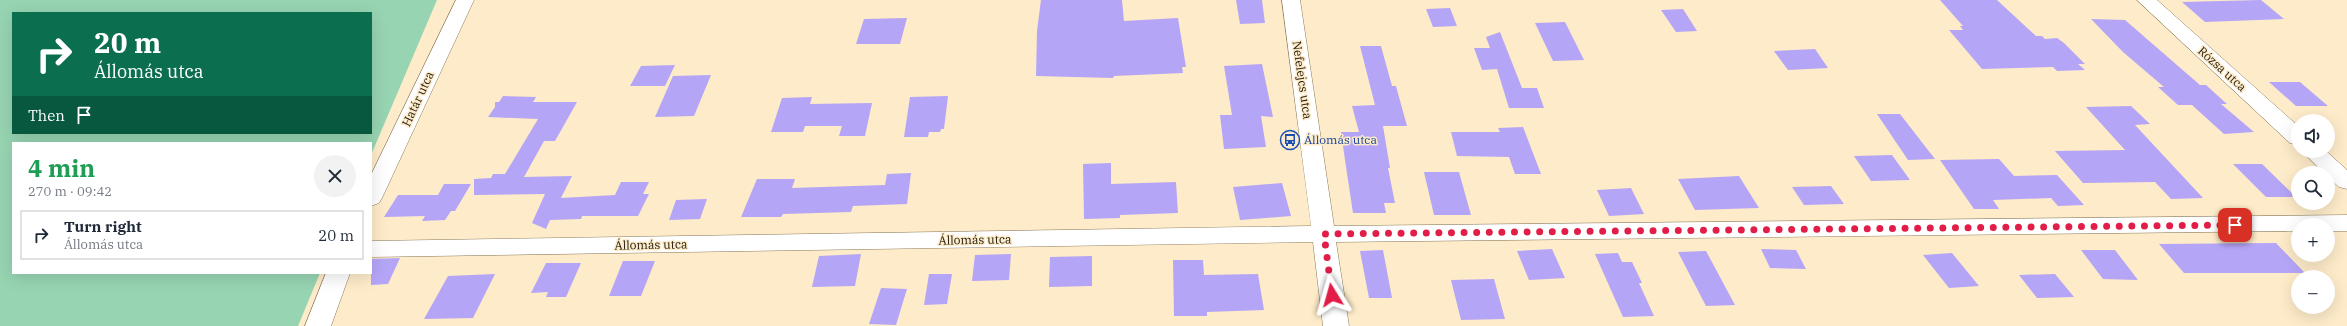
<!DOCTYPE html>
<html lang="en">
<head>
<meta charset="utf-8">
<style>
	body { margin:0; font-family:"IBM Plex Serif",serif; background:#f2f2f3; color:#1f2937; height:100vh; display:flex; flex-direction:column; font-size:15px; white-space:nowrap }
	* { box-sizing:border-box; margin:0 }
	p { font-size:13px; color:#747a83 }
	.icon { flex:none; width:22px; height:22px; fill:none; stroke:currentColor; stroke-width:2; stroke-linecap:round; stroke-linejoin:round }
	.map { position:relative; flex:1; overflow:hidden }
	.drawer { position:absolute; left:12px; top:142px; width:360px; height:132px; display:flex; flex-direction:column; background:#fff; border-radius:0px; box-shadow:0 4px 16px #0002 }
	.drawer>* { flex:none }
	.guide { position:absolute; left:12px; top:12px; width:360px; height:122px; border-radius:0px; box-shadow:0 4px 16px #0002; background:#0b6e4f; color:#fff; overflow:hidden }
	.controls { position:absolute; left:2291px; top:114px; display:grid; gap:8px }
	.controls a { display:grid; place-items:center; width:44px; height:44px; border-radius:50%; background:#fff; box-shadow:0 4px 16px #0002; font-size:20px }
	.pin { position:absolute; display:grid; place-items:center; width:34px; height:34px; color:#fff; margin:-17px; border-radius:8px; box-shadow:0 2px 6px #0006 }
	.me { position:absolute; width:44px; margin:-22px; rotate:352deg; stroke-linejoin:round; filter:drop-shadow(0 0 3px #0008) }
	.turn { display:flex; align-items:center; gap:14px; height:84px; padding:0 16px; font-size:18px }
	.turn .icon { width:52px; height:52px; stroke-width:2.5 }
	.turn b { display:block; font-size:28px; line-height:34px }
	.then { display:flex; align-items:center; height:38px; padding:0 16px; background:#0003; gap:8px; font-size:15px }
	.round { display:grid; place-items:center; flex:none; width:42px; height:42px; border-radius:21px; background:#f2f2f3 }
	.overview { display:flex; align-items:center; justify-content:space-between; height:68px; padding:0 16px }
	h1 { font-size:24px; font-weight:800; line-height:30px; color:#1e9e55 }
	ul { padding:0; list-style:none }
	li { display:flex; align-items:center; gap:12px; height:50px; margin:0 8px 6px; padding:0 8px; border:2px solid #e0e1e3; border-radius:0px }
	li div { flex:1 }
	li b { display:block; font-size:15px }
	li em { font-style:normal }
	.map>svg:first-child { display:block }
</style>
</head>
<body>
<div class="map">
<svg width="2347" height="326" viewBox="0 0 2347 326">
	<rect width="100%" height="100%" fill="#fdebc9"/>
	<path fill="#97d4b2" fill-rule="evenodd" d="M0 0H437L371 155V143H13V273H320L298 326H0ZM13 13H371V133H13Z"/>
	<path fill="#b5a5f7" d="M1041 0H1122L1124 21 1178 18 1186 67H1182L1183 73 1114 76 1113 78 1036 76 1037 31Z
		M1236 0H1262L1265 23 1240 24Z
		M1940 0H1997L2036 36H2042L2045 39 2057 38 2064 43 2085 64H2078L2085 70 2057 71 2053 67 1982 69 1949 30H1963L1960 26H1963Z
		M2261 0 2284 19 2205 22 2182 2Z
		M1450 8 1457 26 1433 27 1426 9Z
		M1683 9 1697 31 1676 32 1661 10Z
		M907 18 900 44H856L864 19Z
		M2091 19 2125 20 2200 85H2206L2227 104H2221L2254 132 2224 134 2192 105H2178L2158 87H2164L2123 52Z
		M1565 22 1584 60 1553 61 1535 23Z
		M1500 32 1522 88H1537L1544 108H1509L1497 69 1482 70 1474 48H1490L1486 37Z
		M1360 46H1381L1392 86H1396L1407 126H1383L1390 168H1388L1395 203H1384L1386 213H1353L1345 160 1341 132H1359L1352 106 1375 105Z
		M1815 49 1828 68 1788 70 1774 51Z
		M1262 64 1273 117 1261 116 1266 147 1224 149 1220 115H1232L1224 66Z
		M675 65 665 86H630L641 66Z
		M711 75 694 116 655 117 673 76Z
		M2269 82H2300L2328 106H2296Z
		M503 96 536 97 533 102H577L555 141H544L524 177 572 176 561 198 615 195 621 182H649L643 194H649L638 216H582L581 219 550 220 546 229 532 223 545 194 474 195V179L491 178 493 174H505L538 119 488 117 495 107V102H499Z
		M948 96 944 129H941L940 132H929L928 137H904L910 97Z
		M812 97 810 104 872 103 865 136H839L842 126H805L803 132H771L782 98Z
		M2131 106 2150 124 2135 125 2203 198 2171 199 2155 182 2083 183 2055 151 2125 150 2086 107Z
		M1877 114H1900L1935 159 1908 160Z
		M1523 127 1541 174H1515L1509 157 1457 156 1451 132H1500L1498 128Z
		M1892 155 1910 180 1871 181 1854 156Z
		M1999 159 2014 176 2057 175 2084 205 2058 206 2051 198 1993 200 1999 209H1974L1940 160Z
		M1111 163V184L1176 182 1178 213 1120 215V218L1084 219 1083 164Z
		M2233 164H2262L2296 197H2266Z
		M1424 172H1459L1471 215H1434Z
		M911 173 907 204 853 206 851 212 783 214 781 217H741L757 179H795L792 188 885 185 887 174Z
		M1739 176 1759 208 1695 210 1678 179Z
		M1282 183 1291 216 1240 220 1233 187Z
		M444 184H471L455 211H451L445 220 422 221 425 216 384 217 398 195H438Z
		M1831 186 1844 204 1804 205 1792 187Z
		M1631 188 1644 214 1609 216 1597 190Z
		M707 199 700 219 669 220 676 200Z
		M2276 243 2305 273H2184L2159 244Z
		M1552 249 1565 278 1529 280 1517 251Z
		M1761 249 1796 250 1806 269 1770 268Z
		M1383 250 1392 298H1369L1360 251Z
		M2081 250H2115L2138 280 2103 279Z
		M1706 251 1735 305 1706 306 1678 252Z
		M1618 253 1622 262H1632L1642 283H1639L1654 316 1623 317 1595 254Z
		M1952 253 1979 286 1949 288 1923 255Z
		M861 254 855 286 812 287 819 256Z
		M1011 254 1009 280 972 281 975 255Z
		M1092 256V286L1049 287 1050 257Z
		M400 258 388 284 371 285V259Z
		M1173 260H1203L1204 275 1258 274 1264 310 1207 312V316H1174Z
		M623 261H655L641 296H609Z
		M546 263H581L566 297H546L548 292 531 293Z
		M495 274 473 318 424 319 448 276Z
		M929 274H952L947 304 924 305Z
		M2055 274 2074 297 2037 298 2019 275Z
		M1494 279 1505 319 1461 320 1451 280Z
		M881 288 907 289 896 325 869 324Z"/>
	<g fill="none" stroke-linecap="round" stroke-linejoin="round">
		<defs>
			<path id="minor" d="M456 0H474L382 198 379 203 371 206V175Z
				M1282 0H1300L1334 226 2347 215V231H2328V225H2298V231L1336 242 1349 326H1323L1313 242 371 257V241L1311 226Z
				M2137 0H2157L2298 126V145L2290 143Z
				M2302 151H2326L2347 170V189L2339 187 2328 177V173H2324Z
				M326 273H350L331 326H305Z"/>
		</defs>
		<use href="#minor" stroke="#89795a" stroke-width="1"/>
		<use href="#minor" fill="#fff" fill-rule="evenodd"/>
	</g>
	<g fill="none" stroke-linecap="round" stroke-linejoin="round">
		<path stroke="#e11d48" stroke-width="7" stroke-dasharray="0 12.6" d="M1332 295 1324 234 2235 225"/>
	</g>
	<defs>
		<symbol id="bus-ring" viewBox="-11 -11 22 22"><circle r="9.5" fill="#fdebc9" stroke="#1a4fb4" stroke-width="1.5"/><path d="M-5-6H5V4H4V6H2V4H-2V6H-4V4H-5ZM-3.5-4V0h7V-4ZM-3.5 1.2v1.5H-2V1.2ZM2 1.2v1.5H3.5V1.2Z" fill="#1a4fb4"/></symbol>
	</defs>
	<g fill-rule="evenodd">
		<use href="#bus-ring" x="1279" y="129" width="22" height="22"/>
	</g>
	<g text-anchor="middle" stroke-width="3" stroke-linejoin="round" paint-order="stroke">
		<g font-size="12" fill="#272114" stroke="#fdebc9">
			<text transform="translate(2222 69) rotate(42)" y="4">Rózsa utca</text>
			<text transform="translate(1302 80) rotate(82)" y="4">Nefelejcs utca</text>
			<text transform="translate(418 99) rotate(-65)" y="4">Határ utca</text>
			<text transform="translate(975 240) rotate(-1)" y="4">Állomás utca</text>
			<text transform="translate(651 245) rotate(-1)" y="4">Állomás utca</text>
		</g>
		<g font-size="12" fill="#164399" stroke="#fdebc9" text-anchor="start">
			<text x="1304" y="144">Állomás utca</text>
		</g>
	</g>
</svg>
<div class="controls">
<a><svg class="icon" aria-label="sound" viewBox="0 0 24 24"><path d="M4 9h4l5-4v14l-5-4H4zM17 9q2 3 0 6"/></svg></a>
<a><svg class="icon" aria-label="search" viewBox="0 0 24 24"><circle cx="10" cy="10" r="6"/><path d="M15 15l6 6"/></svg></a>
<a>+</a>
<a>−</a>
</div>
<div class="pin" style="left:2235px;top:225px;background:#d93025"><svg class="icon" aria-label="arrive" viewBox="0 0 24 24"><path d="M6 21V4h12l-3 4 3 4H6"/></svg></div>
<svg class="me" style="left:1332px;top:295px" viewBox="-20 -20 40 40"><path d="M0-17L14 15 0 8-14 15z" fill="#e11d48" stroke="#fff" stroke-width="4"/></svg>
<div class="guide">
<div class="turn"><svg class="icon" aria-label="right" viewBox="0 0 24 24"><path d="M7 20v-9h11M14 6l5 5-5 5"/></svg><div><b>20 m</b>Állomás utca</div></div>
<div class="then">Then<svg class="icon" aria-label="arrive" viewBox="0 0 24 24"><path d="M6 21V4h12l-3 4 3 4H6"/></svg></div>
</div>
<section class="drawer">
<div class="overview"><div><h1>4 min</h1><p>270 m · 09:42</p></div><a class="round"><svg class="icon" aria-label="close" viewBox="0 0 24 24"><path d="M6 6l12 12M18 6L6 18"/></svg></a></div>
<ul>
<li><svg class="icon" aria-label="right" viewBox="0 0 24 24"><path d="M7 20v-9h11M14 6l5 5-5 5"/></svg><div><b>Turn right</b><p>Állomás utca</p></div><em>20 m</em></li>
</ul>
</section>
</div>
</body>
</html>
